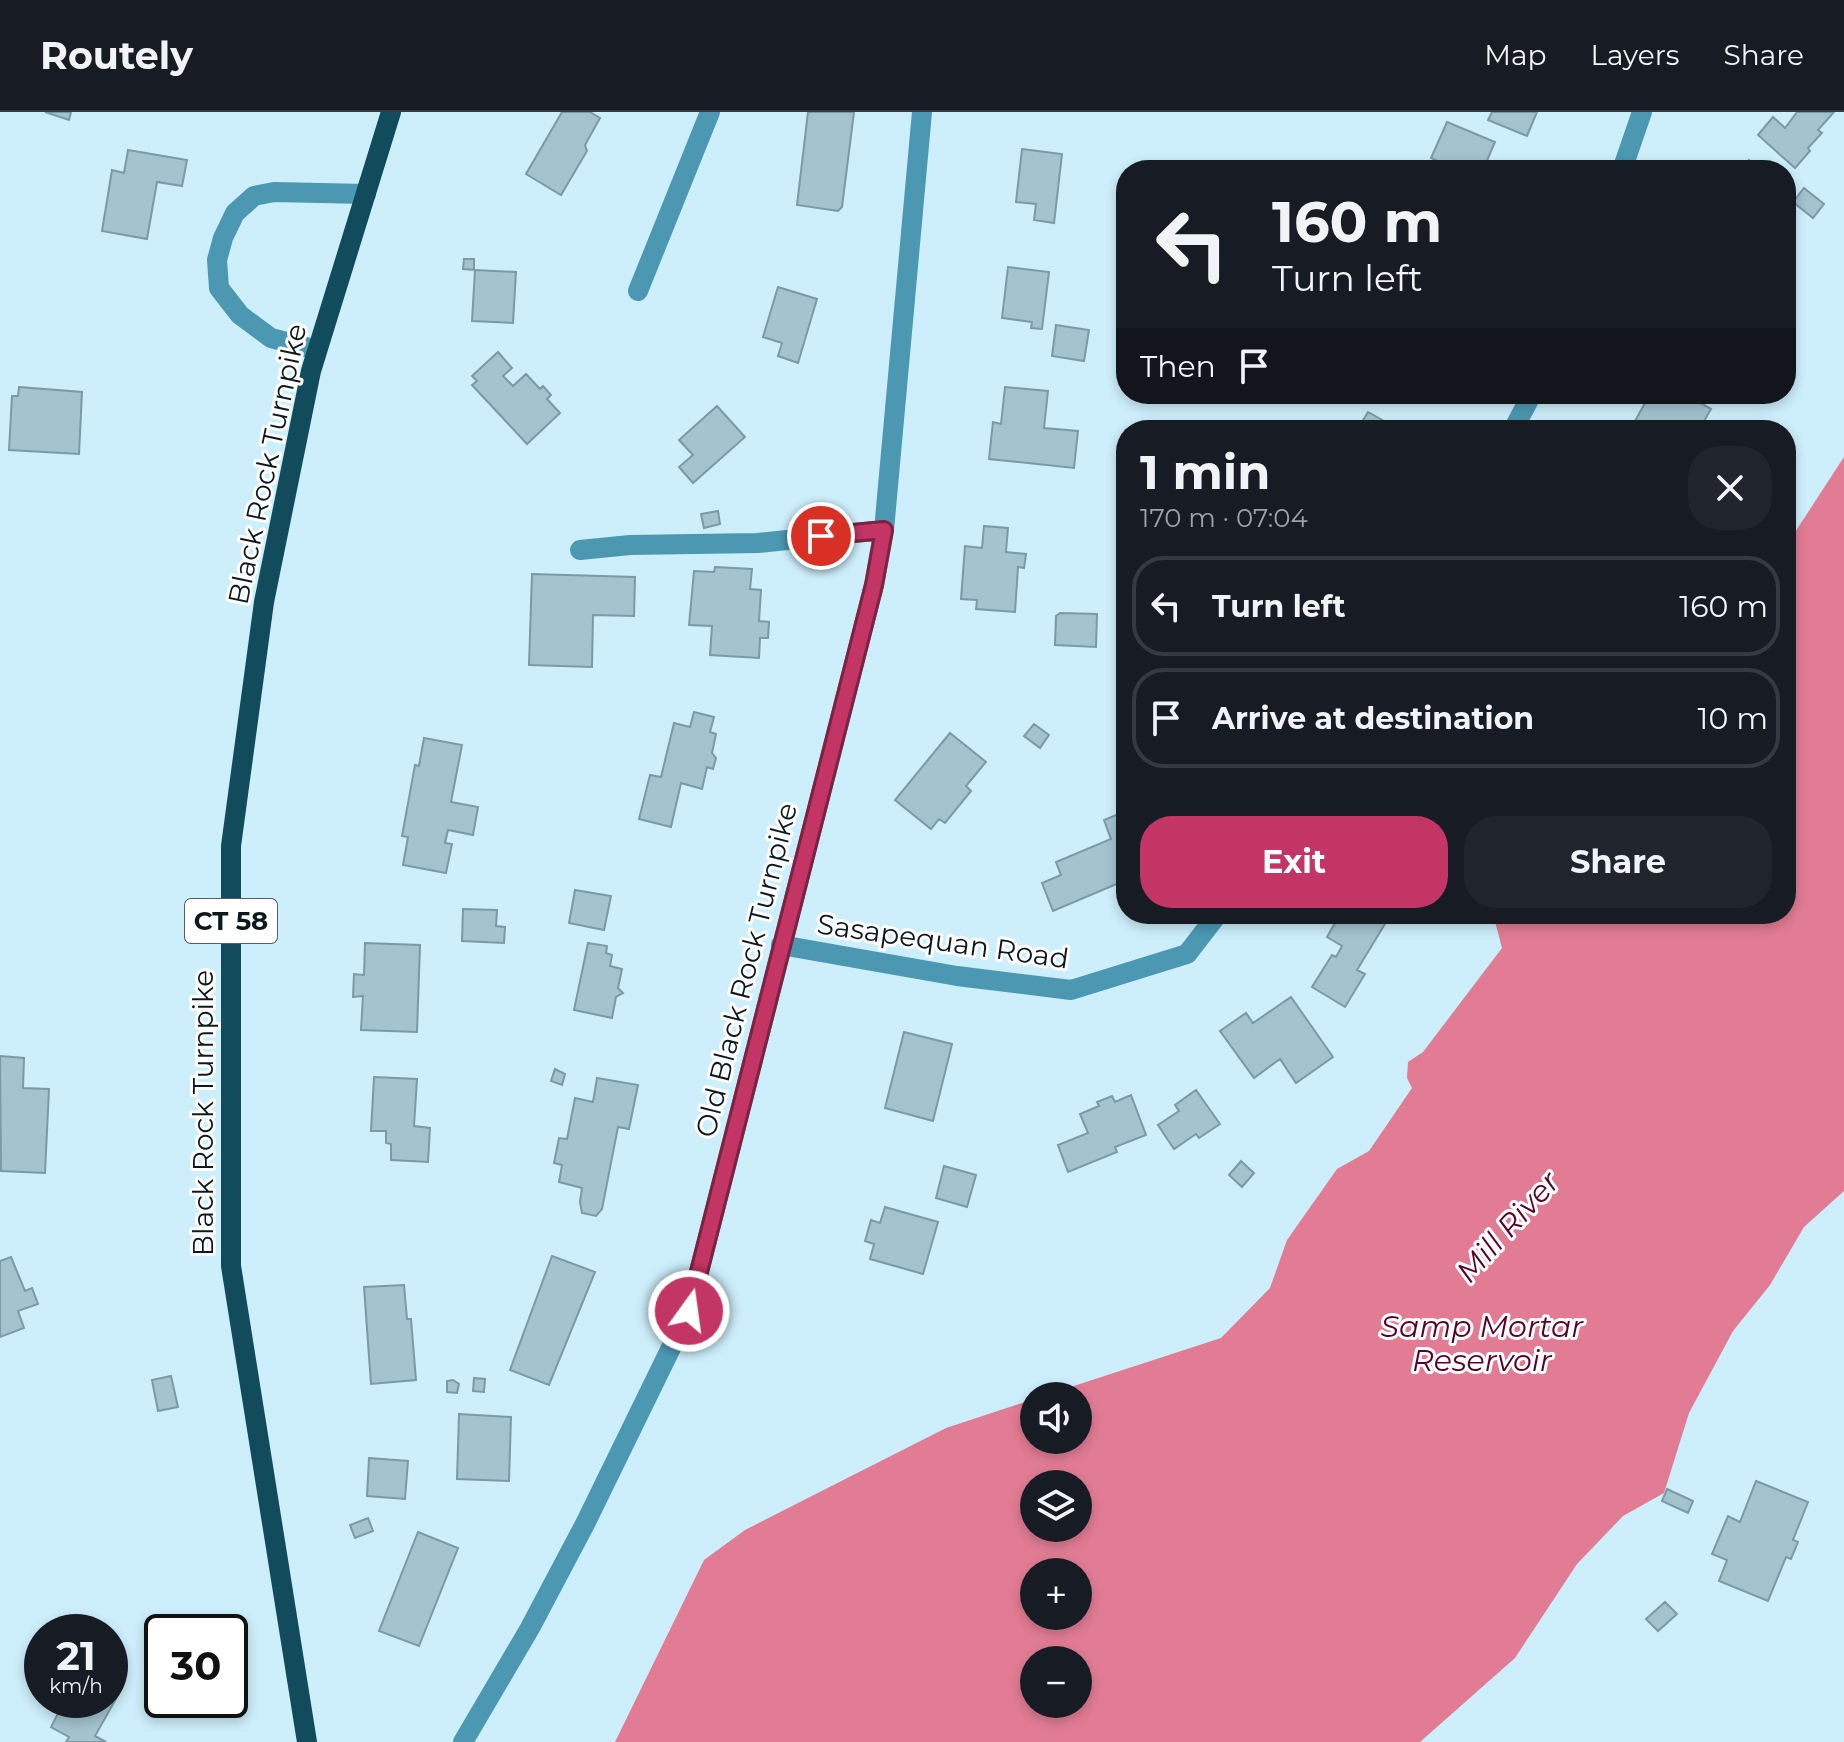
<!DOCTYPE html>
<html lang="en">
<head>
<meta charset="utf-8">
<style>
	body { margin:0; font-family:Montserrat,sans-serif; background:#20242c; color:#f1f3f6; height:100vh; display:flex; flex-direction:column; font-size:30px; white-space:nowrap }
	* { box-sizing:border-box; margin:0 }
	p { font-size:26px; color:#9ea1a6 }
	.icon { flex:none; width:44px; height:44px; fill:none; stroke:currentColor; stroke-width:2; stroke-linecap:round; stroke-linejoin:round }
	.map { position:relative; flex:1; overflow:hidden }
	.drawer { position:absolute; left:1116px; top:308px; width:680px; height:504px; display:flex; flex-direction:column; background:#171b24; border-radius:32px; box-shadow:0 4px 12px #0003 }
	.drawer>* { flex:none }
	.banner { position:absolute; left:1116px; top:48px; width:680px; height:244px; border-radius:32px; box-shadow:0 4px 12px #0003; background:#171b24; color:#f1f3f6; overflow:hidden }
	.controls { position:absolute; left:1020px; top:1270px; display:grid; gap:16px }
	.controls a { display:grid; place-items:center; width:72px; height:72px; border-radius:50%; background:#171b24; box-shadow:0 4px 12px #0003; font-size:40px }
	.speed { position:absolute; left:24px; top:1502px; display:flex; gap:16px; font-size:40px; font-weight:700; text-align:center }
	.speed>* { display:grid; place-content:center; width:104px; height:104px; border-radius:50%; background:#171b24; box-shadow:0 4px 12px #0003; line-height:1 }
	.speed small { font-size:20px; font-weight:400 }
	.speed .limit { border:4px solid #111; border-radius:12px; background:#fff; color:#111 }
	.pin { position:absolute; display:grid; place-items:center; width:68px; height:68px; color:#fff; margin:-34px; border:4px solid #fff; border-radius:50%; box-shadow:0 2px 8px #0007 }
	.me { position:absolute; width:88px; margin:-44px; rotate:14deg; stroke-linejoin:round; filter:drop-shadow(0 0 6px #0008) }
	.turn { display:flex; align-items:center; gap:28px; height:168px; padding:0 24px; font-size:36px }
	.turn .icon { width:104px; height:104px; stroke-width:2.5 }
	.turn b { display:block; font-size:56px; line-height:68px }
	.then { display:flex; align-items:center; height:76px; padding:0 24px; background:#0003; gap:16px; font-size:30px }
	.round { display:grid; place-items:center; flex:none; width:84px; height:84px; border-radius:32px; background:#20242c }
	.headline { display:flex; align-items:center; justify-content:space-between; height:136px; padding:0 24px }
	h1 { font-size:48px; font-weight:700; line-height:60px }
	.primary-button { display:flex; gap:16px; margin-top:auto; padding:16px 24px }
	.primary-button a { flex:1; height:92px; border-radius:32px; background:#c33564; color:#fff; font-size:32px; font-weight:700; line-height:92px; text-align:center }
	.primary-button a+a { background:#20242c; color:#f1f3f6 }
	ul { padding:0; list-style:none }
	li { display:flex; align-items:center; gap:24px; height:100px; margin:0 16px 12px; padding:0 8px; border:4px solid #363941; border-radius:32px }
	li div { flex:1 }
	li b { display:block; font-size:30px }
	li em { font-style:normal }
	header { display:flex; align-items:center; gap:48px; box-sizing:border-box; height:112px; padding:0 40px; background:#171b24; border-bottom:2px solid #363941 }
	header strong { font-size:38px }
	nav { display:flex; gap:44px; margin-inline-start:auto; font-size:28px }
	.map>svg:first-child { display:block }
</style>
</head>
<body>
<header>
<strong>Routely</strong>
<nav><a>Map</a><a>Layers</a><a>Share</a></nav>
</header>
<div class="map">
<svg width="1844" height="1630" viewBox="0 0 1844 1630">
	<rect width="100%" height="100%" fill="#cdeefb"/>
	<path fill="#e17c94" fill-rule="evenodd" d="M1844 345V1079L1804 1115 1770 1173 1733 1219 1689 1301 1664 1381 1623 1404 1577 1452 1515 1546 1420 1630H615L704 1448 745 1418 946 1316 1034 1287V1328H1078V1284H1043L1221 1226 1270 1176 1287 1128 1337 1057 1369 1039 1412 976 1407 966 1408 950 1423 940 1502 836 1493 802H1786V434ZM1034 1372H1078V1416H1034ZM1034 1460H1078V1504H1034ZM1034 1548H1078V1592H1034Z"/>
	<path fill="#a3c3cf" stroke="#7a9aa5" stroke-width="2" d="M45 0H71L69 8Z
		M562 0H590L600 6 585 33 587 39 561 83 526 62Z
		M808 0H854L842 95 838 99 797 93Z
		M1492 0H1537L1527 24 1488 8Z
		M1797 0H1834L1818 18 1822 21 1808 36 1810 39 1795 56 1758 23 1773 5 1785 16Z
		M1447 10 1495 30 1483 58H1435L1438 49 1431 46Z
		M1022 37 1062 42 1054 111 1034 108 1036 92 1016 90Z
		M128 38 187 48 182 74 157 70 147 127 102 119 112 58 124 61Z
		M1749 48 1762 58H1741Z
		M1804 76 1824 92 1813 106 1793 90Z
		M464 147H474V158L463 157Z
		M1008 155 1049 160 1042 217 1031 216 1032 210 1002 206Z
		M475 158 516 160 513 211 472 209Z
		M778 175 817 187 798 251 778 244 782 231 763 225Z
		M1056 213 1089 218 1084 249 1052 244Z
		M498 240 512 256 503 264 513 274 526 262 540 277 543 274 551 283 547 287 560 301 527 332 472 273 477 269 472 264Z
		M19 275 82 280 79 342 9 338 12 284H18Z
		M1005 275 1048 279 1044 316 1078 319 1074 356 989 347 993 310 1001 312Z
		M1650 282H1684L1711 297 1699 318H1630Z
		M717 294 745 325 693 371 679 355 693 343 679 328Z
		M1368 300 1400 318H1357Z
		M718 399 720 412 704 416 701 402Z
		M984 414 1008 416 1006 440 1026 442 1024 456 1018 455 1015 500 976 497 977 488 961 487 965 434 982 436Z
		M715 455 752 457 750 477 761 478 759 509 769 510 768 526H760L759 546 710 543 712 514 689 513 694 459 714 460Z
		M532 462 635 465 634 504 593 503 592 555 529 553Z
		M1060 501 1097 502 1096 535 1055 533 1056 504Z
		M694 600 714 605 710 620 716 622 712 641 716 646 713 657 707 655 702 677 681 671 671 715 639 707 650 663 661 665 674 611 690 615Z
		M1034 612 1049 623 1040 636 1024 624Z
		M950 621 986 650 966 674 971 679 945 711 939 707 931 717 895 688Z
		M424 626 462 633 451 690 478 695 473 723 448 718 445 731 452 732 446 761 403 753 408 725 402 724 415 653 419 654Z
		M1126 699V736L1119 739 1126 756V768L1053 799 1042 771 1061 763 1056 750 1111 727 1104 708Z
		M575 778 611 784 604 818 569 811Z
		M463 797 497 798 496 814 505 815 504 831 462 829Z
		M1340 802H1391L1357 858 1365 862 1345 895 1312 875 1332 843 1336 845 1342 834 1327 825Z
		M365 831 420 833 417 920 361 918 363 884 353 885 354 862 364 863Z
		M588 831 607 834 606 841 612 843 610 854 622 857 618 876 623 881 616 885 612 906 574 898Z
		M1291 885 1333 945 1296 971 1280 947 1254 966 1220 919 1246 901 1253 911Z
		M904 920 952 932 933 1009 885 996Z
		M0 944 24 946 23 976 49 977 45 1061 1 1059Z
		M555 957 565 962 562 973 551 969Z
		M374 965 417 967 414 1014 430 1016 428 1050 391 1048V1032L386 1031V1019H371Z
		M597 966 638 973 629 1017 618 1015 602 1097 596 1104 582 1101 580 1090 582 1076 559 1070 562 1053 554 1051 559 1026 567 1027 575 986 593 990Z
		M1196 978 1220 1012 1199 1026 1196 1022 1174 1037 1158 1013 1179 999 1175 993Z
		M1131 983 1146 1023 1115 1035 1117 1040 1068 1060 1058 1033 1088 1021 1080 1002 1099 994 1097 990 1112 984 1115 990Z
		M1241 1049 1254 1061 1242 1075 1229 1063Z
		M944 1054 976 1063 967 1095 936 1086Z
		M885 1095 938 1110 923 1162 870 1147 874 1132 865 1129 871 1108 880 1111Z
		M552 1144 595 1160 549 1273 510 1258Z
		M11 1145 25 1179 32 1176 38 1192 18 1199 24 1216 0 1225V1149Z
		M404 1173 407 1207H411L416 1268 371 1272 364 1175Z
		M171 1264 178 1295 158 1299 152 1268Z
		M474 1266 485 1267 484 1280 473 1279Z
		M453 1268 459 1272 457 1281 447 1280V1269Z
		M459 1302 511 1305 509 1369 457 1367Z
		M369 1346 408 1349 405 1387 367 1384Z
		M1756 1369 1808 1390 1793 1428 1798 1430 1791 1447 1786 1445 1768 1489 1719 1469 1727 1448 1712 1442 1728 1404 1740 1410Z
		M1667 1377 1693 1389 1688 1401 1662 1389Z
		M368 1406 373 1419 355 1426 350 1413Z
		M418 1420 458 1436 419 1534 379 1519Z
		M1665 1490 1677 1502 1658 1519 1646 1507Z
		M110 1570 122 1576 95 1624 106 1630H66L69 1625 51 1615 65 1588 74 1594 77 1588H110Z"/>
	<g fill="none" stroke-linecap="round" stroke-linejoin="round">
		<path stroke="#4c98b2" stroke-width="20" d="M1622 58 1642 0
			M638 179 710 0
			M317 238 271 226 240 203 219 176 217 148 223 126 235 101 254 84 274 80 366 82
			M1513 318 1532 282
			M580 438 630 433 758 431 884 418
			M781 833 957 864 1071 878 1187 842 1218 802
			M463 1630 530 1516 586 1410 689 1199 874 473 884 418 922 0"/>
		<path stroke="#114b5c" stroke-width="20" d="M307 1630 231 1154V734L264 490 311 259 391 0"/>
	</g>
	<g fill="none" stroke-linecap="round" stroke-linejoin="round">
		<defs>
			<path id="route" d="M689 1199 874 473 884 418 821 424"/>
		</defs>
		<use href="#route" stroke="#7f2241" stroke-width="20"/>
		<use href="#route" stroke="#c33564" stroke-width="14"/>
	</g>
	<g text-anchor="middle" stroke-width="6" stroke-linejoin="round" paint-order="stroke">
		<rect fill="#fff" stroke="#555d60" stroke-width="2" x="185" y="787" width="92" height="44" rx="6"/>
		<g font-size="26" font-weight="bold" fill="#0c181c">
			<text x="231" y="818">CT 58</text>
		</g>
		<g font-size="28" fill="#0c181c" stroke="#fff">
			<text transform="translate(267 352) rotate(-78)" y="10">Black Rock Turnpike</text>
			<text transform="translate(943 829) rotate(8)" y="10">Sasapequan Road</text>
			<text transform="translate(746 858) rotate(-76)" y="10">Old Black Rock Turnpike</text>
			<text transform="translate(203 1001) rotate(-90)" y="10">Black Rock Turnpike</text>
		</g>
		<g font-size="30" font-style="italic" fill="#5d0026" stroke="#fff">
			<text transform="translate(1508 1115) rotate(-48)" y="10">Mill River</text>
			<text x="1482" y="1225">Samp Mortar<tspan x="1482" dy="34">Reservoir</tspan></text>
		</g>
	</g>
</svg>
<div class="controls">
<a><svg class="icon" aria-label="sound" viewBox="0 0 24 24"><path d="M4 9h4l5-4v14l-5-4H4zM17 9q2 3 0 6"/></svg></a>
<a><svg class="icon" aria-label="layers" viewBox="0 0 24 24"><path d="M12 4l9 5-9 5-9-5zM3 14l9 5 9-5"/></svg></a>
<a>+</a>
<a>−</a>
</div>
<div class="speed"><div>21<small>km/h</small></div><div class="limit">30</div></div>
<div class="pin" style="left:821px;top:424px;background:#d93025"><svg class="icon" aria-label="arrive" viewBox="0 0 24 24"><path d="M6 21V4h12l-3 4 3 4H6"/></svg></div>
<svg class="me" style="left:689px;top:1199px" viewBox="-20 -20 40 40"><circle r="17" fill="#c33564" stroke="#fff" stroke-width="3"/><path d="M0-11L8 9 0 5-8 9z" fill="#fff"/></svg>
<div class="banner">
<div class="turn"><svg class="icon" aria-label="left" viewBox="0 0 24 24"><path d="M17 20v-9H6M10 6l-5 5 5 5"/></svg><div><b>160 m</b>Turn left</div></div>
<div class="then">Then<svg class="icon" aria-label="arrive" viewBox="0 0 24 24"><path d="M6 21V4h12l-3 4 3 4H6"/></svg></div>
</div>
<section class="drawer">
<div class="headline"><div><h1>1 min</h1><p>170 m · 07:04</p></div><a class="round"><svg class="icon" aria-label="close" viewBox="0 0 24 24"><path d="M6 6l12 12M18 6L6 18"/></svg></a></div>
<ul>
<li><svg class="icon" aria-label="left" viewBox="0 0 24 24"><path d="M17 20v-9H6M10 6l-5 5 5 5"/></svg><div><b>Turn left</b></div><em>160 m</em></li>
<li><svg class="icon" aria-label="arrive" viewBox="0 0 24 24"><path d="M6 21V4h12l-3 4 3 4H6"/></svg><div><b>Arrive at destination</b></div><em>10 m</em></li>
</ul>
<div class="primary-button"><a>Exit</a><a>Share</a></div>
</section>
</div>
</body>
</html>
